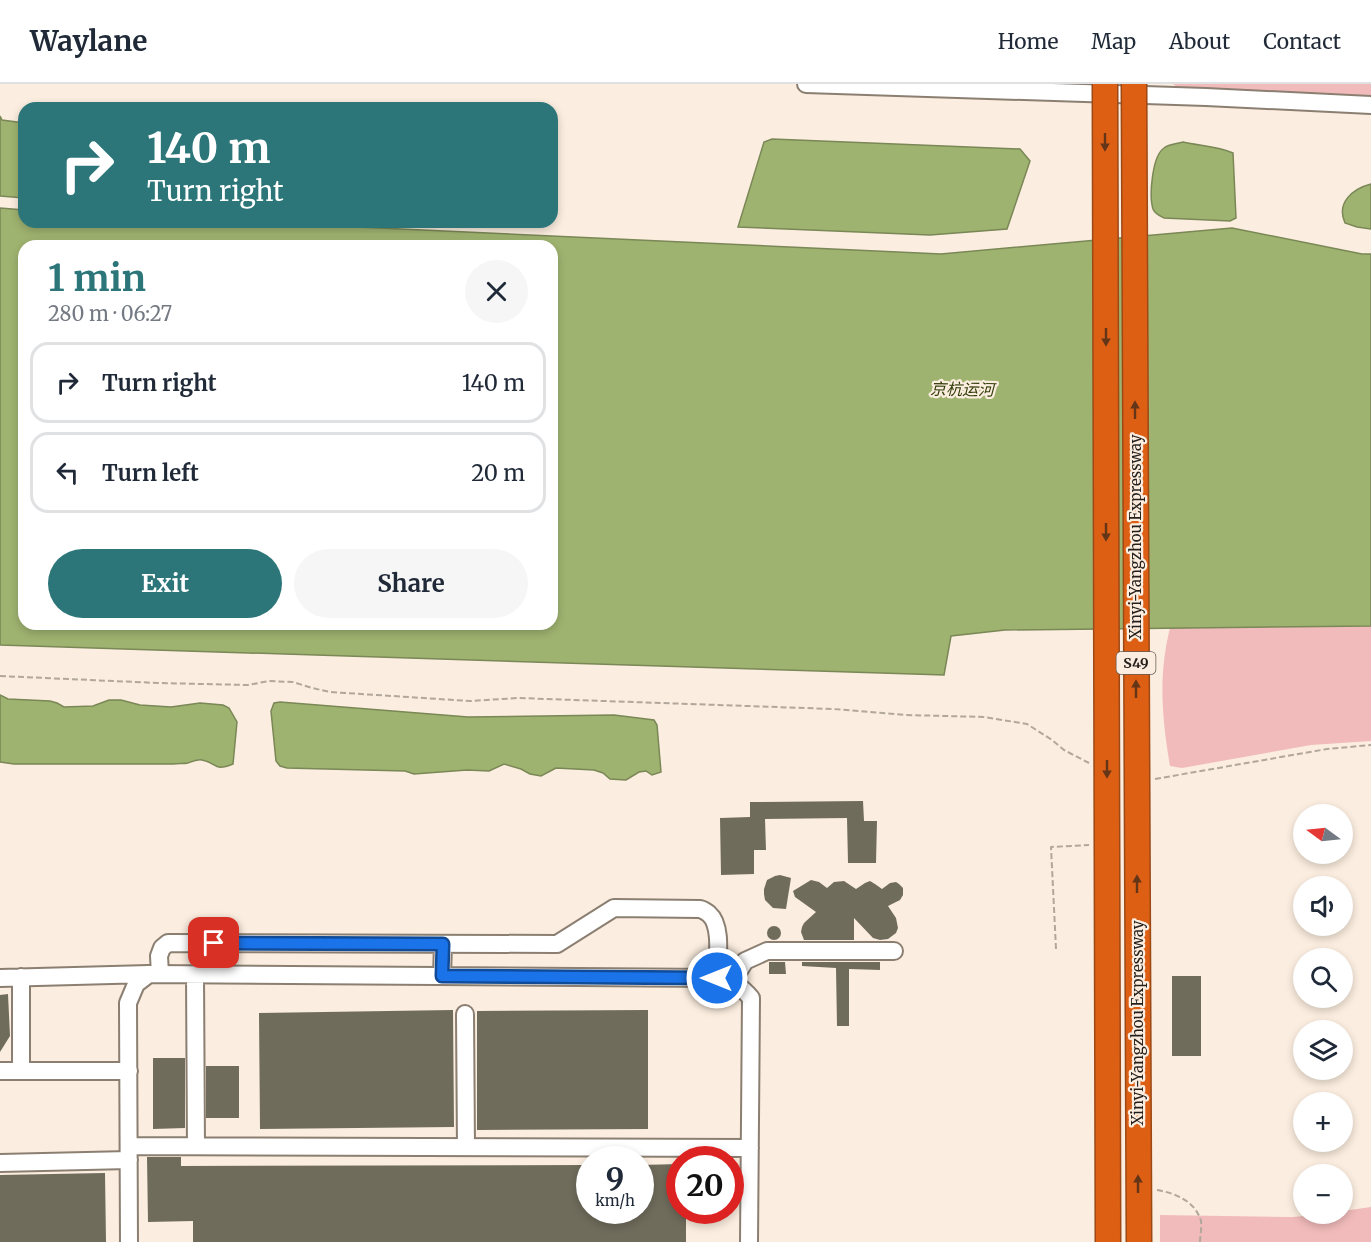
<!DOCTYPE html>
<html lang="en">
<head>
<meta charset="utf-8">
<style>
	body { margin:0; font-family:Merriweather,"Noto Sans SC",serif; background:#f6f6f7; color:#1f2937; height:100vh; display:flex; flex-direction:column; font-size:22px; white-space:nowrap }
	* { box-sizing:border-box; margin:0 }
	p { font-size:20px; color:#747a83 }
	.icon { flex:none; width:33px; height:33px; fill:none; stroke:currentColor; stroke-width:2; stroke-linecap:round; stroke-linejoin:round }
	.map { position:relative; flex:1; overflow:hidden }
	.sheet { position:absolute; left:18px; top:156px; width:540px; height:390px; display:flex; flex-direction:column; background:#fff; border-radius:18px; box-shadow:0 3px 9px #0003 }
	.sheet>* { flex:none }
	.guide { position:absolute; left:18px; top:18px; width:540px; height:126px; border-radius:18px; box-shadow:0 3px 9px #0003; background:#2c767a; color:#fff; overflow:hidden }
	.needle { width:39px; rotate:285deg }
	.fabs { position:absolute; left:1293px; top:720px; display:grid; gap:12px }
	.fabs a { display:grid; place-items:center; width:60px; height:60px; border-radius:50%; background:#fff; box-shadow:0 3px 9px #0003; font-size:30px }
	.speed { position:absolute; left:576px; top:1062px; display:flex; gap:12px; font-size:30px; font-weight:700; text-align:center }
	.speed>* { display:grid; place-content:center; width:78px; height:78px; border-radius:50%; background:#fff; box-shadow:0 3px 9px #0003; line-height:1 }
	.speed small { font-size:15px; font-weight:400 }
	.speed .limit { border:9px solid #d22; background:#fff; color:#111 }
	.pin { position:absolute; display:grid; place-items:center; width:51px; height:51px; color:#fff; margin:-26px; border-radius:12px; box-shadow:0 3px 9px #0006 }
	.me { position:absolute; width:66px; margin:-33px; rotate:270deg; stroke-linejoin:round; filter:drop-shadow(0 0 4px #0008) }
	.turn { display:flex; align-items:center; gap:21px; height:126px; padding:0 30px; font-size:27px }
	.turn .icon { width:78px; height:78px; stroke-width:2.5 }
	.turn b { display:block; font-size:42px; line-height:51px }
	.round { display:grid; place-items:center; flex:none; width:63px; height:63px; border-radius:32px; background:#f6f6f7 }
	.head { display:flex; align-items:center; justify-content:space-between; height:102px; padding:0 30px }
	h1 { font-size:36px; font-weight:700; line-height:45px; color:#2c767a }
	.cta { display:flex; gap:12px; margin-top:auto; padding:12px 30px }
	.cta a { flex:1; height:69px; border-radius:36px; background:#2c767a; color:#fff; font-size:24px; font-weight:700; line-height:69px; text-align:center }
	.cta a+a { background:#f6f6f7; color:#1f2937 }
	ul { padding:0; list-style:none }
	li { display:flex; align-items:center; gap:18px; height:81px; margin:0 12px 9px; padding:0 18px; border:3px solid #e0e1e3; border-radius:18px }
	li div { flex:1 }
	li b { display:block; font-size:22px }
	li em { font-style:normal }
	header { display:flex; align-items:center; gap:36px; box-sizing:border-box; height:84px; padding:0 30px; background:#fff; border-bottom:2px solid #e0e1e3 }
	header strong { font-size:28px }
	nav { display:flex; gap:33px; margin-inline-start:auto; font-size:21px }
	.map>svg:first-child { display:block }
</style>
</head>
<body>
<header>
<strong>Waylane</strong>
<nav><a>Home</a><a>Map</a><a>About</a><a>Contact</a></nav>
</header>
<div class="map">
<svg width="1371" height="1158" viewBox="0 0 1371 1158">
	<rect width="100%" height="100%" fill="#fbeddf"/>
	<path fill="#f2bbbb" d="M1173 0H1371V30L1203 21Z
		M1371 542V657L1311 661 1182 684 1170 682C1162 634 1158 592 1170 544Z
		M1371 1123V1158H1160V1131L1293 1133 1323 1130H1342L1343 1127Z"/>
	<path fill="#9fb370" stroke="#7a8756" stroke-width="1.5" fill-rule="evenodd" d="M0 32 2 36 24 39V114L0 112Z
		M772 55 1020 65 1030 77 1007 145 930 151 738 143 764 58Z
		M1183 58C1200 62 1217 62 1233 69L1236 134 1230 137 1164 134C1160 132 1155 130 1153 125 1149 112 1152 72 1164 64 1169 60 1177 60 1183 58Z
		M1371 100V145L1357 143 1345 139C1336 119 1352 105 1371 100Z
		M0 124 24 126V138H251L941 170 1232 144 1362 170H1371V542L1005 546 951 552 944 591 0 561ZM24 162H552V540H24Z
		M0 611 8 615 50 617 57 619 64 623 93 622 109 616H121L140 621 171 623 200 619 223 621 229 624 237 638 233 680C213 688 218 679 202 676 197 675 193 677 188 679 183 680 178 679 173 680H14L0 678Z
		M280 618 468 633 614 631 654 636 657 641 661 688 652 691 646 687 639 688 626 696 610 695 603 689 594 686 556 684 541 692 530 690 521 685 504 680 489 687 467 686 414 690 405 687 287 684 280 682 276 677 271 627 274 619Z"/>
	<path fill="#706c5c" d="M863 717 864 737H877L876 779H848L847 734 765 735 766 766H754V790L721 791 720 734 750 733V718Z
		M780 791 791 794 786 825 773 824 765 816 764 810V805L767 796 775 792Z
		M811 796 819 798 827 804 834 798 844 797 856 805 865 799 870 797 875 800 882 805 890 799 896 798 899 800 903 804V811L900 816 888 822 896 834 898 844 896 849 888 855 880 856 873 854 854 834V856H804L801 848 802 843 804 839 816 828 795 813 793 807Z
		M767 849a7 7 0 1 1 14 0a7 7 0 1 1-14 0Z
		M769 878H785L786 890H769Z
		M802 878H880V886L849 885V942H837L836 884 802 882Z
		M1172 892H1201V972H1172Z
		M8 910 10 952 0 968V911Z
		M453 926 454 1043 260 1045 259 929Z
		M648 926V1045L477 1046V927Z
		M153 974H185V1044L153 1045Z
		M206 982H239V1034H206Z
		M147 1073H181V1082L590 1081V1126H640V1081L680 1080V1126H686V1158H193V1137L148 1138Z
		M105 1089 106 1158H0V1091Z"/>
	<g fill="none" stroke-linecap="round" stroke-linejoin="round">
		<defs>
			<path id="minor" d="M806 0 1206 13 1371 21
				M160 890 159 872 162 864 168 859 557 860 614 824 700 825C702 825 708 829 709 830 723 842 717 877 717 894
				M195 891 196 1062
				M442 892 443 860
				M0 894 149 890
				M732 898 745 877 767 867H894
				M465 930 466 1063
				M0 987H129
				M21 987V893
				M129 1062 750 1064
				M0 1079 129 1076
				M129 1158 128 919 136 900 149 890 717 894C734 899 739 900 751 914L749 1158"/>
		</defs>
		<use href="#minor" stroke="#8b7f72" stroke-width="20"/>
		<path stroke="#b2a79c" stroke-width="2" stroke-dasharray="6 3" stroke-linecap="butt" d="M0 592 158 599 248 601 269 597 293 598 312 604 330 608 470 617 518 614 833 625 906 631 984 633 1027 640 1052 656 1064 666 1089 679
			M1155 695 1327 665 1371 661
			M1056 865 1051 763 1089 761
			M1157 1106C1174 1109 1193 1116 1200 1134 1203 1140 1200 1151 1200 1158"/>
		<use href="#minor" stroke="#fff" stroke-width="16"/>
		<defs>
			<path id="highway-bridge" d="M1105 0 1108 1158
				M1134 0 1139 1158"/>
		</defs>
		<use href="#highway-bridge" stroke="#9c4916" stroke-width="27" stroke-linecap="butt"/>
		<use href="#highway-bridge" stroke="#dd5f14" stroke-width="24"/>
	</g>
	<defs><path id="oneway-solid" d="M-6-.8H1V-3.2L6.5 0L1 3.2V.8H-6Z" transform="scale(1.5)"/></defs>
	<g fill="#653518">
		<use href="#oneway-solid" transform="translate(1105 58) rotate(90)"/>
		<use href="#oneway-solid" transform="translate(1106 253) rotate(90)"/>
		<use href="#oneway-solid" transform="translate(1135 326) rotate(-90)"/>
		<use href="#oneway-solid" transform="translate(1106 448) rotate(90)"/>
		<use href="#oneway-solid" transform="translate(1136 605) rotate(-90)"/>
		<use href="#oneway-solid" transform="translate(1107 685) rotate(90)"/>
		<use href="#oneway-solid" transform="translate(1137 800) rotate(-90)"/>
		<use href="#oneway-solid" transform="translate(1138 1100) rotate(-90)"/>
	</g>
	<g fill="none" stroke-linecap="round" stroke-linejoin="round">
		<defs>
			<path id="route" d="M214 859 443 860 442 892 717 894"/>
		</defs>
		<use href="#route" stroke="#114b97" stroke-width="15"/>
		<use href="#route" stroke="#1a73e8" stroke-width="10"/>
	</g>
	<g text-anchor="middle" stroke-width="4.5" stroke-linejoin="round" paint-order="stroke">
		<rect fill="#fbeddf" stroke="#645d55" stroke-width="1.5" x="1116.5" y="568" width="39" height="22" rx="4.5"/>
		<g font-size="14" font-weight="bold" fill="#241f1a">
			<text x="1136" y="584">S49</text>
		</g>
		<g font-size="15" fill="#241f1a" stroke="#fbeddf">
			<text transform="translate(1136 453) rotate(-90)" y="5">Xinyi-Yangzhou Expressway</text>
			<text transform="translate(1138 939) rotate(-90)" y="5">Xinyi-Yangzhou Expressway</text>
		</g>
		<g font-size="16" font-style="italic" fill="#303c08" stroke="#fbeddf">
			<text transform="translate(962 305) rotate(1)" y="6">京杭运河</text>
		</g>
	</g>
</svg>
<div class="fabs">
<a><svg class="needle" viewBox="-14 -14 28 28"><path d="M0-13l5 13h-10z" fill="#e53935"/><path d="M0 13l5-13h-10z" fill="#747a83"/></svg></a>
<a><svg class="icon" aria-label="sound" viewBox="0 0 24 24"><path d="M4 9h4l5-4v14l-5-4H4zM17 9q2 3 0 6"/></svg></a>
<a><svg class="icon" aria-label="search" viewBox="0 0 24 24"><circle cx="10" cy="10" r="6"/><path d="M15 15l6 6"/></svg></a>
<a><svg class="icon" aria-label="layers" viewBox="0 0 24 24"><path d="M12 4l9 5-9 5-9-5zM3 14l9 5 9-5"/></svg></a>
<a>+</a>
<a>−</a>
</div>
<div class="speed"><div>9<small>km/h</small></div><div class="limit">20</div></div>
<div class="pin" style="left:214px;top:859px;background:#d93025"><svg class="icon" aria-label="arrive" viewBox="0 0 24 24"><path d="M6 21V4h12l-3 4 3 4H6"/></svg></div>
<svg class="me" style="left:717px;top:894px" viewBox="-20 -20 40 40"><circle r="17" fill="#1a73e8" stroke="#fff" stroke-width="3"/><path d="M0-11L8 9 0 5-8 9z" fill="#fff"/></svg>
<div class="guide">
<div class="turn"><svg class="icon" aria-label="right" viewBox="0 0 24 24"><path d="M7 20v-9h11M14 6l5 5-5 5"/></svg><div><b>140 m</b>Turn right</div></div>
</div>
<section class="sheet">
<div class="head"><div><h1>1 min</h1><p>280 m · 06:27</p></div><a class="round"><svg class="icon" aria-label="close" viewBox="0 0 24 24"><path d="M6 6l12 12M18 6L6 18"/></svg></a></div>
<ul>
<li><svg class="icon" aria-label="right" viewBox="0 0 24 24"><path d="M7 20v-9h11M14 6l5 5-5 5"/></svg><div><b>Turn right</b></div><em>140 m</em></li>
<li><svg class="icon" aria-label="left" viewBox="0 0 24 24"><path d="M17 20v-9H6M10 6l-5 5 5 5"/></svg><div><b>Turn left</b></div><em>20 m</em></li>
</ul>
<div class="cta"><a>Exit</a><a>Share</a></div>
</section>
</div>
</body>
</html>
